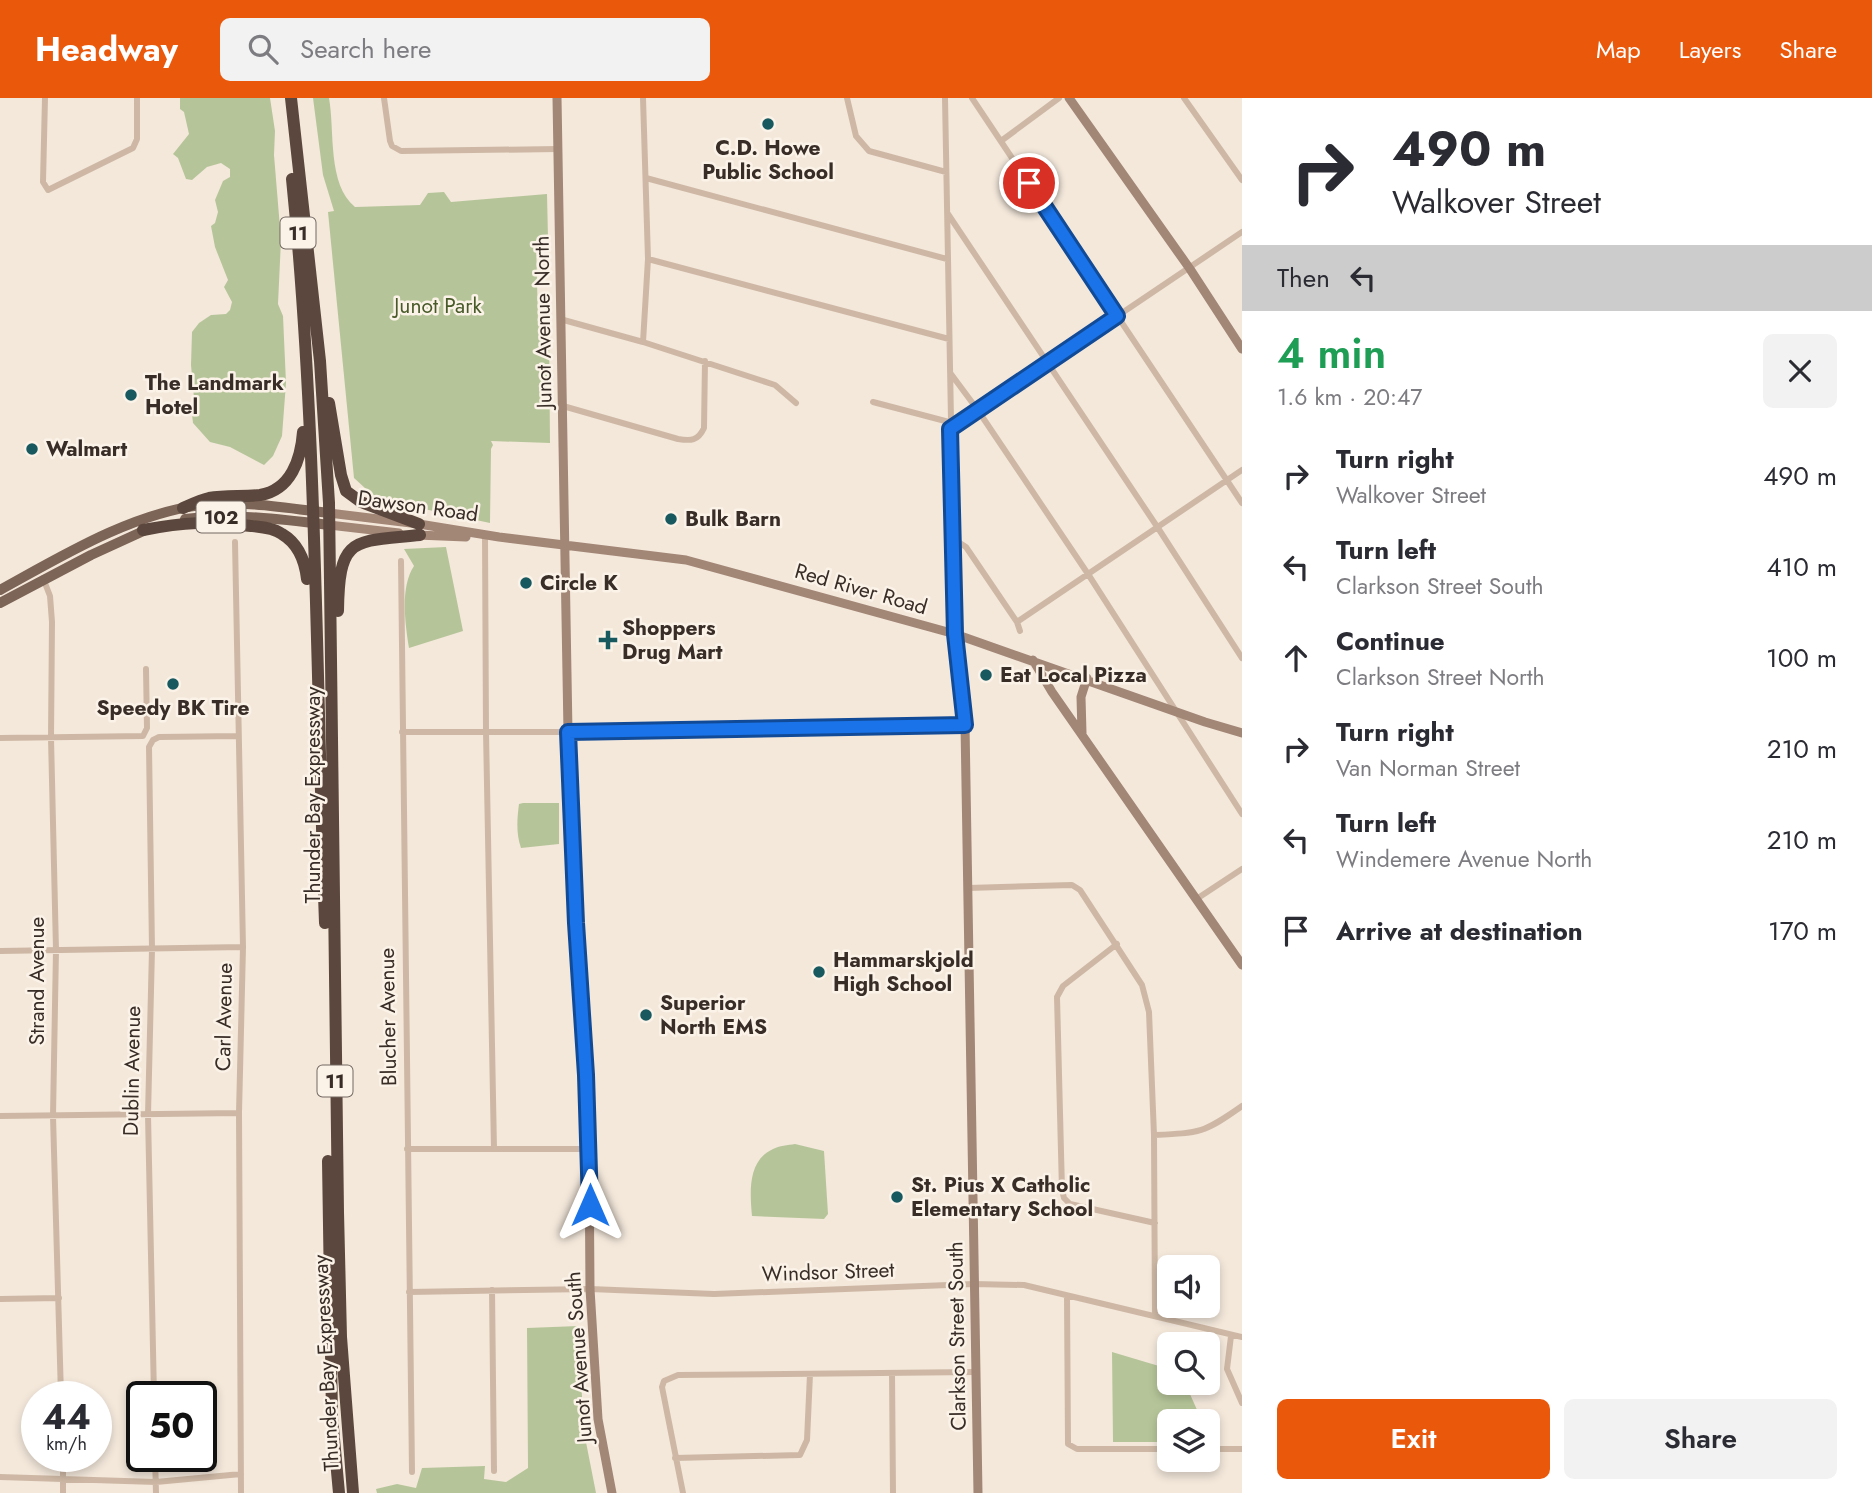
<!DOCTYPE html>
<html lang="en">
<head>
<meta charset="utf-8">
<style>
	body { margin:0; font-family:Jost,sans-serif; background:#f2f2f3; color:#2b2b33; height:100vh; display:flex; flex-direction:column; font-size:26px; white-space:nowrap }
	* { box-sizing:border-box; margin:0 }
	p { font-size:23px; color:#7c7c81 }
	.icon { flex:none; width:38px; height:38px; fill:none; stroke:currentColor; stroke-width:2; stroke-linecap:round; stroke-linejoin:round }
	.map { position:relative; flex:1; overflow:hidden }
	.panel { display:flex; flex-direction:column; background:#fff; width:630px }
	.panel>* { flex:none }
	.banner { background:#fff; color:#2b2b33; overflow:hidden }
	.tools { position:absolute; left:1157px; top:1157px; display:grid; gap:14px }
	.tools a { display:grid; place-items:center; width:63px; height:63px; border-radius:10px; background:#fff; box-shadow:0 4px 10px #0003; font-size:35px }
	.speed { position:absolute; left:21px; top:1283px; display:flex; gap:14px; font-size:35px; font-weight:700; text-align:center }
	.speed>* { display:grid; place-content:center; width:91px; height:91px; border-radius:50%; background:#fff; box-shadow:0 4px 10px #0003; line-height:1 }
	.speed small { font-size:18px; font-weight:400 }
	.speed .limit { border:4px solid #111; border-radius:10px; background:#fff; color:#111 }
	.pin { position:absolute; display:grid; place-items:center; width:60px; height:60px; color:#fff; margin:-30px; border:4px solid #fff; border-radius:50%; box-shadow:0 2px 7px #0007 }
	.me { position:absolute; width:77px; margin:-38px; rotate:0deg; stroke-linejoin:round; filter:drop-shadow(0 0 5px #0008) }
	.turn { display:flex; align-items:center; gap:24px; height:147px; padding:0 35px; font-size:32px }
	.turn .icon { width:91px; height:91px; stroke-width:2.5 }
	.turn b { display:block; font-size:49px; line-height:60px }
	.then { display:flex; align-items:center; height:66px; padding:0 35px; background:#0003; gap:14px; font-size:26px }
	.round { display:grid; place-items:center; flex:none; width:74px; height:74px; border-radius:10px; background:#f2f2f3 }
	.headline { display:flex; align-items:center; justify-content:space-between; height:119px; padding:0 35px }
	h1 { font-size:42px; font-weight:600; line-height:52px; color:#1e9e55 }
	.button { display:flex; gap:14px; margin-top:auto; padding:14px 35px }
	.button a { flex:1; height:80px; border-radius:10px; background:#ea580c; color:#fff; font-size:28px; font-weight:600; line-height:80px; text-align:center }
	.button a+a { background:#f2f2f3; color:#2b2b33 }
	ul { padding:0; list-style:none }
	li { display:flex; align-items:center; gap:21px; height:91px; padding:0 35px }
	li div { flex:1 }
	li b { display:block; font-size:26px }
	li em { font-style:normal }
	header { display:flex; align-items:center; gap:42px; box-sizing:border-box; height:98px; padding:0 35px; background:#ea580c; color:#fff }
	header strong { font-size:33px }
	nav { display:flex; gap:38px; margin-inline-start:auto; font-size:24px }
	.search { width:490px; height:63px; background:#f2f2f3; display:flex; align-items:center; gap:18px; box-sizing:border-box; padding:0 24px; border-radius:10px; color:#7c7c81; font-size:26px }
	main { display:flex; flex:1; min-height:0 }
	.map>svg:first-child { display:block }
</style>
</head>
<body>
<header>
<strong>Headway</strong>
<div class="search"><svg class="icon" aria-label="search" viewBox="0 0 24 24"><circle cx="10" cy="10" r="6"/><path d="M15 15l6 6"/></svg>Search here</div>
<nav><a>Map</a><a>Layers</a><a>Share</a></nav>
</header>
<main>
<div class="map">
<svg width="1242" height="1395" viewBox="0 0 1242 1395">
	<rect width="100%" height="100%" fill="#f4e8db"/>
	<path fill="#b6c599" d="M180 0H270L275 33 274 57 281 142 278 206 283 218 286 285 282 338 273 358 264 367 230 349 210 344 193 325 191 308 194 300 191 267 192 234 199 225 211 217 226 216 230 212 232 204 224 189 228 182 215 149 211 128 215 125 218 114 215 102 223 83 230 79V71L221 65 207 69 192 82 186 81 178 60 173 56 189 36 184 14 180 11Z
		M313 0H329C335 33 327 86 355 109L420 107 428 95 444 94 451 104 547 96 548 140 536 142 538 224H549L550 345 491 343 493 347 491 351 490 425 377 401 354 380 328 114 334 113 323 77Z
		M446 449 463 533 409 550C405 525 400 489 414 468L404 451Z
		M523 705H559V746L521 750C516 736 517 721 519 706Z
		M795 1046 824 1053 828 1116 824 1121 752 1118C750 1095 747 1063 773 1051 779 1048 788 1047 795 1046Z
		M578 1228 584 1334 596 1395H377L376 1391 397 1386 416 1390 422 1370 485 1368 484 1381 506 1384 528 1370 527 1230Z
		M1112 1254 1169 1271V1284L1185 1285 1202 1323H1169V1344H1113Z"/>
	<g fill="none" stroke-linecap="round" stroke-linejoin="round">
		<path stroke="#ceb8a5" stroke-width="6" d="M45 0 43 84 48 92 133 50 137 41V0
			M384 0 390 43 392 48 401 53 558 51
			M847 0 856 38 869 53 946 74
			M945 0 955 536
			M972 0 1242 405
			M1184 0 1242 82
			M1001 43 1059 0
			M646 80 947 161
			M948 116 1158 430 1242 560
			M648 161 949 241
			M560 221 643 244 775 287 796 305
			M643 244 648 161 643 0
			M951 276 977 311 1088 476 1242 716
			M873 304 949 324
			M563 308 678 341C691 343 698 343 704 330L705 263
			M950 331 1242 134
			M485 439 486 634 494 1051
			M952 440 966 449 1017 524 1020 533
			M235 444 243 849 239 1015 241 1395
			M401 463 412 1374
			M43 480 50 498 52 524 51 640 56 852 53 1018 61 1298
			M1017 524 1242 372
			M402 634H568L965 627
			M0 640 143 638 147 630 146 571
			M968 790 1072 787 1080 792 1142 887 1149 914 1154 1037 1155 1218
			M1198 800 1242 771
			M1117 846 1063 888 1057 899 1062 1092 1064 1100 1070 1106 1155 1125
			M0 853 243 849
			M0 1018 239 1015
			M1154 1037C1200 1035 1204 1035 1242 1008
			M407 1051H589
			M492 1192 494 1373
			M409 1194 590 1191 714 1196 974 1186 1024 1187 1242 1239
			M1067 1198 1068 1346 1077 1351H1169
			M0 1201 59 1200
			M1231 1238 1227 1271 1242 1305
			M892 1275 893 1395
			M154 1298 148 1017 152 851 149 649 153 642 159 639 238 638
			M1208 1351H1242
			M63 1358V1395
			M155 1358 156 1395
			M675 1360 800 1357 807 1342 810 1276
			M0 1379 156 1384 241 1376
			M683 1395 662 1289 664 1283 678 1277 975 1274"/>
		<path stroke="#a28676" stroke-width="9" d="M557 0 568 634 589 1051 590 1191 598 1321 612 1395
			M1069 0 1190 171 1242 251
			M329 415 419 426 499 439 686 462 955 536 1205 624 1242 635
			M329 427 399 435
			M417 437 466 439
			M955 536 965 627 978 1395
			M1033 562 1052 594 1242 867
			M1082 635 1081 599 1087 580"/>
		<path stroke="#7c6456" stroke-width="10" d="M185 421C233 415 281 421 329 427
			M0 492C62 458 130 416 201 407 242 402 288 410 329 415
			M0 505 91 457 150 430"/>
		<path stroke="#5b473d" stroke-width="12" d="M291 0 320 263 329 405 338 1114 341 1239 353 1395
			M292 81C317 328 316 577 325 825
			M329 305 341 377 346 393 361 404 419 426
			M183 410C192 406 200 402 209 400 226 397 243 399 260 397 291 392 301 361 303 334
			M143 432C185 424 208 423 251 428 261 429 274 430 282 436 299 446 305 463 307 481
			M338 513C339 437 353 444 420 437
			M328 1063 332 1319 339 1395"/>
	</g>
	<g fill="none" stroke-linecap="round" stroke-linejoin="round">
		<defs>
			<path id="route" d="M590 1107 586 977 576 825 568 634 965 627 955 536 950 331 1117 218 1029 85"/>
		</defs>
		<use href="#route" stroke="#114b97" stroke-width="18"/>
		<use href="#route" stroke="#1a73e8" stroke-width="12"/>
	</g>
	<g fill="#18595f" stroke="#fbf2e8" stroke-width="2.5">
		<circle cx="768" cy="26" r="7"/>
		<circle cx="131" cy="297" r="7"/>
		<circle cx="32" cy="351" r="7"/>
		<circle cx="671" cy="421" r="7"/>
		<circle cx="526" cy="485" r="7"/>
		<path d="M604.5 531.5h7v7h7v7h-7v7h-7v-7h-7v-7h7z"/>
		<circle cx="986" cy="577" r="7"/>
		<circle cx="173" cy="586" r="7"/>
		<circle cx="819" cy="874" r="7"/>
		<circle cx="646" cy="917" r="7"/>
		<circle cx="897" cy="1099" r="7"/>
	</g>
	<g text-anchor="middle" stroke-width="5" stroke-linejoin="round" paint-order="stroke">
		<g fill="#fbf2e8" stroke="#736861" stroke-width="2">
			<rect x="280.5" y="119.5" width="35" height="31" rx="5"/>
			<rect x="196.5" y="403.5" width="49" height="31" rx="5"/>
			<rect x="317.5" y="967.5" width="35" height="31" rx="5"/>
		</g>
		<g font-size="19" font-weight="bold" fill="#392d27">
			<text x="298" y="142">11</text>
			<text x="221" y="426">102</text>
			<text x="335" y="990">11</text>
		</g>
		<g font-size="21" font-weight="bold" fill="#392d27" stroke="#fbf2e8" text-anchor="start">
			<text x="768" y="57" text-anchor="middle">C.D. Howe<tspan x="768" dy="24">Public School</tspan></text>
			<text x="145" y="292">The Landmark<tspan x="145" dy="24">Hotel</tspan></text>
			<text x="46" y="358">Walmart</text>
			<text x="685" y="428">Bulk Barn</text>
			<text x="540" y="492">Circle K</text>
			<text x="622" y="537">Shoppers<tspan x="622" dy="24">Drug Mart</tspan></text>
			<text x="1000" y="584">Eat Local Pizza</text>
			<text x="173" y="617" text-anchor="middle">Speedy BK Tire</text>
			<text x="833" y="869">Hammarskjold<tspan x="833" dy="24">High School</tspan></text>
			<text x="660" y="912">Superior<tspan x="660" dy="24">North EMS</tspan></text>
			<text x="911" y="1094">St. Pius X Catholic<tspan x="911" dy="24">Elementary School</tspan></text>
		</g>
		<g font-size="21" fill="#475a28" stroke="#fbf2e8">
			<text x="438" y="215">Junot Park</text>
		</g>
		<g font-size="21" fill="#392d27" stroke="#fbf2e8">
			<text transform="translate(543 224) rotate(-91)" y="7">Junot Avenue North</text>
			<text transform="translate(418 408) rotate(8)" y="7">Dawson Road</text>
			<text transform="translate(861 491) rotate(16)" y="7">Red River Road</text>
			<text transform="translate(313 697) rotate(-90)" y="7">Thunder Bay Expressway</text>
			<text transform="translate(37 883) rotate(-90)" y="7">Strand Avenue</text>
			<text transform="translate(224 919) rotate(-89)" y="7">Carl Avenue</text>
			<text transform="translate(388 919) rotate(-91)" y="7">Blucher Avenue</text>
			<text transform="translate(132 973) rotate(-89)" y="7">Dublin Avenue</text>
			<text transform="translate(828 1174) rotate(-2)" y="7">Windsor Street</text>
			<text transform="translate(957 1238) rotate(-91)" y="7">Clarkson Street South</text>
			<text transform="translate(579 1259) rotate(-94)" y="7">Junot Avenue South</text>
			<text transform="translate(326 1265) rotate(-93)" y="7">Thunder Bay Expressway</text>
		</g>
	</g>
</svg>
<div class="tools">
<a><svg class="icon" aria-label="sound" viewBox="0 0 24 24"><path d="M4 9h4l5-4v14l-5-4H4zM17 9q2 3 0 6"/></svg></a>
<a><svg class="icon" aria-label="search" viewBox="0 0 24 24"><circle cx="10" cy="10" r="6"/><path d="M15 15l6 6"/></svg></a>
<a><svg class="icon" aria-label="layers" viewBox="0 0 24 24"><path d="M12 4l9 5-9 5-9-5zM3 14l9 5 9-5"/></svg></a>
</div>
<div class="speed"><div>44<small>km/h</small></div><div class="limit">50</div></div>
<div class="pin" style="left:1029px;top:85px;background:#d93025"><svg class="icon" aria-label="arrive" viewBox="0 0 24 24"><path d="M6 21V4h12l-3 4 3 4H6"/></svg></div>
<svg class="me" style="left:590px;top:1107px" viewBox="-20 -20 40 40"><path d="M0-17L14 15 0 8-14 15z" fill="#1a73e8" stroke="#fff" stroke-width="4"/></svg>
</div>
<section class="panel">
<div class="banner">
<div class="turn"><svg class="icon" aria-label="right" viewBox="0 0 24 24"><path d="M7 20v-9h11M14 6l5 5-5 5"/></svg><div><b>490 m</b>Walkover Street</div></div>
<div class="then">Then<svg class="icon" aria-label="left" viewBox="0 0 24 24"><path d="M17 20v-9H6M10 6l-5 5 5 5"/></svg></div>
</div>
<div class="headline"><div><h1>4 min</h1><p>1.6 km · 20:47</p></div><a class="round"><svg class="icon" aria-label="close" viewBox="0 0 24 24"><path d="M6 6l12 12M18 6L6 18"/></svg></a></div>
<ul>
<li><svg class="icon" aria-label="right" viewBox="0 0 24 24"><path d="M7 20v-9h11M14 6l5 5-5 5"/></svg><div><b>Turn right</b><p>Walkover Street</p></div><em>490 m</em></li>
<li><svg class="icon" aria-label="left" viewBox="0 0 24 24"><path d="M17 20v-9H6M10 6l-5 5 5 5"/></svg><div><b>Turn left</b><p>Clarkson Street South</p></div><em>410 m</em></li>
<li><svg class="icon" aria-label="ahead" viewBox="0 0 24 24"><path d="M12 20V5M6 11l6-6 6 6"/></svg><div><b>Continue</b><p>Clarkson Street North</p></div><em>100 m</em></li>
<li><svg class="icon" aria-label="right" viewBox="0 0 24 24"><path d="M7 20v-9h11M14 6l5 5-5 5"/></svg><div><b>Turn right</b><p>Van Norman Street</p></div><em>210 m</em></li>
<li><svg class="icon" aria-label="left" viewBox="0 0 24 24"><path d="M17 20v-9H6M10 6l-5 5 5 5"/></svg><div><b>Turn left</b><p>Windemere Avenue North</p></div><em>210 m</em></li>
<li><svg class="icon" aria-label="arrive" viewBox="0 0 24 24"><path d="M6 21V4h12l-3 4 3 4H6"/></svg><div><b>Arrive at destination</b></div><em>170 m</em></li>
</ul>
<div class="button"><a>Exit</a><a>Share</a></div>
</section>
</main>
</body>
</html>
